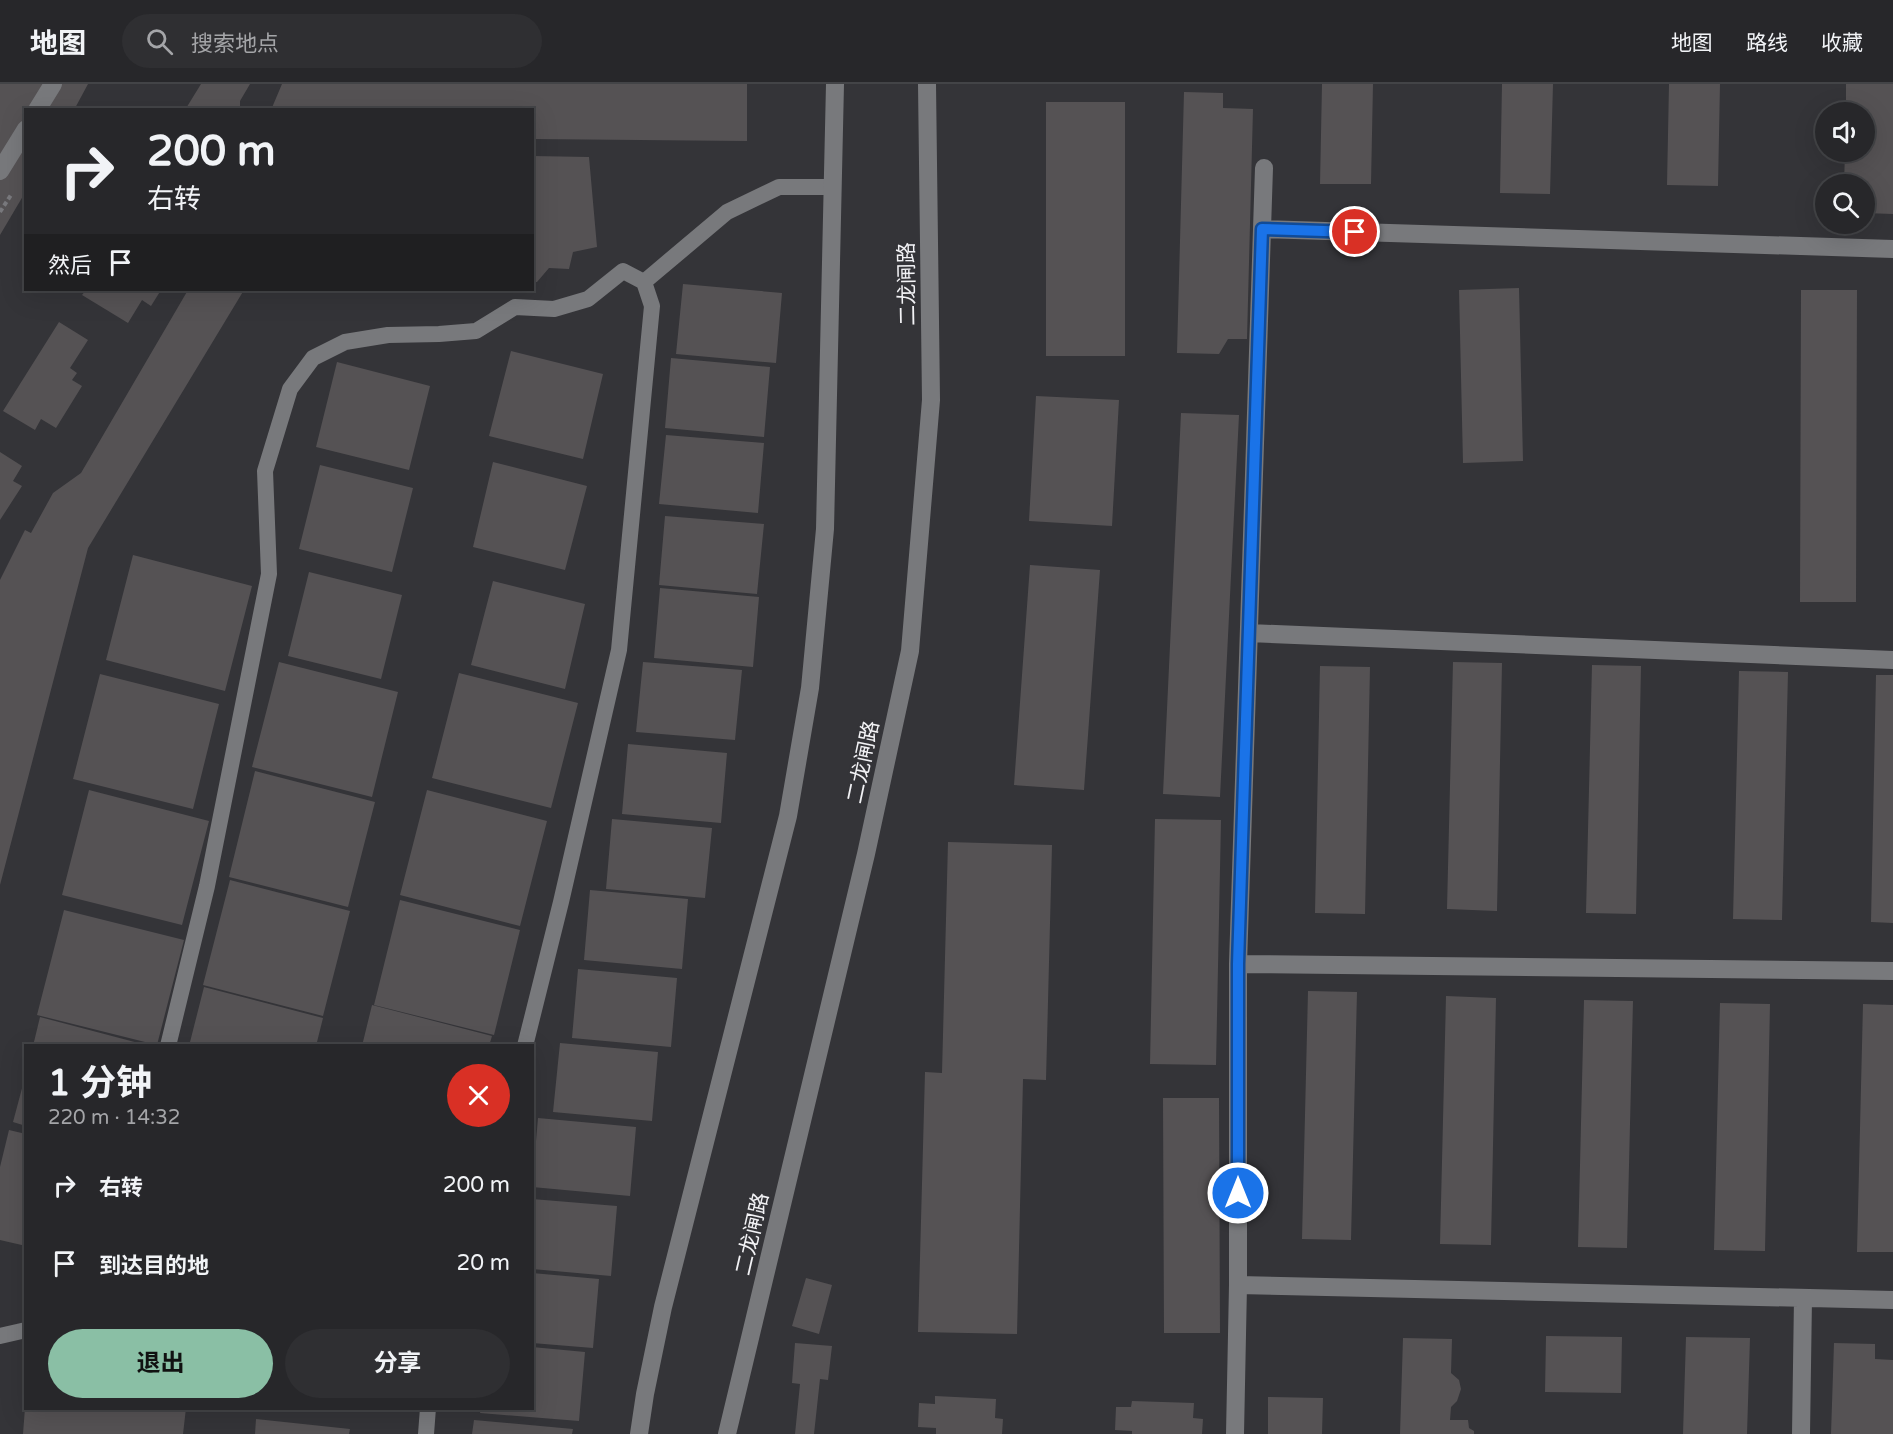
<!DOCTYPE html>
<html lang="zh">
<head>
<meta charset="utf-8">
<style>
	body { margin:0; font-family:"Varela Round","Noto Sans SC",sans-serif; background:#2f2f32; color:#f1f3f6; height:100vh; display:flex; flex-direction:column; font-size:22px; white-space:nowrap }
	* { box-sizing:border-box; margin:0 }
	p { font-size:20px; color:#a4a5a8 }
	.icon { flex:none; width:33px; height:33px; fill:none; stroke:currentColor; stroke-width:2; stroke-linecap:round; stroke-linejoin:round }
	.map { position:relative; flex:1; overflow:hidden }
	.drawer { position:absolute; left:24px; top:960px; width:510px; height:366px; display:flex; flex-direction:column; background:#27272a; border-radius:0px; box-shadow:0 6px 24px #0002,0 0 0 2px #434447 }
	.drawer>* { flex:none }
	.hud { position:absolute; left:24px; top:24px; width:510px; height:183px; border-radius:0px; box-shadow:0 6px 24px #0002,0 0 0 2px #434447; background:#27272a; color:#f1f3f6; overflow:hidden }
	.tools { position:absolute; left:1815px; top:18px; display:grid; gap:12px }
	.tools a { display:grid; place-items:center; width:60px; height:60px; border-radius:50%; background:#27272a; box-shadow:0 6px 24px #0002,0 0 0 2px #434447; font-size:30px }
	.pin { position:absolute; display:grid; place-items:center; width:51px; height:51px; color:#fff; margin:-26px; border:3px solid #fff; border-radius:50%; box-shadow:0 2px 6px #0007 }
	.me { position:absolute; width:66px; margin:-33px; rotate:0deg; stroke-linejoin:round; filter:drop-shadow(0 0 4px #0008) }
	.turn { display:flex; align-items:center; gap:21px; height:126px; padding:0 24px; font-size:27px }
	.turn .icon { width:78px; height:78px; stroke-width:2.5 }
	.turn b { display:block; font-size:42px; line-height:51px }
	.then { display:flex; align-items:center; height:57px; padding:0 24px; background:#0003; gap:12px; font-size:22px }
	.round { display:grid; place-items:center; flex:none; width:63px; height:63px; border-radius:32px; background:#2f2f32 }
	.headline { display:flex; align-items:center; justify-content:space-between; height:102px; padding:0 24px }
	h1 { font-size:36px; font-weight:700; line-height:45px }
	.action { display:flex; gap:12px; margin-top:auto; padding:12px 24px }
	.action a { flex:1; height:69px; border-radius:36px; background:#8abfa5; color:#111; font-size:24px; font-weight:700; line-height:69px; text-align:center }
	.action a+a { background:#2f2f32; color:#f1f3f6 }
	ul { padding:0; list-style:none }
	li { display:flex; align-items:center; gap:18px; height:78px; padding:0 24px }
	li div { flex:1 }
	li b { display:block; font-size:22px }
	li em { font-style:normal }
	header { display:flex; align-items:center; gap:36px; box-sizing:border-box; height:84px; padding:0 30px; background:#27272a; border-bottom:2px solid #434447 }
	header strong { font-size:28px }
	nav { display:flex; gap:33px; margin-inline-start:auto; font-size:21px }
	.search { width:420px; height:54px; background:#2f2f32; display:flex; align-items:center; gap:15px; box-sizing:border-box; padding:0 21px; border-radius:33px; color:#a4a5a8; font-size:22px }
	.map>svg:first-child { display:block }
</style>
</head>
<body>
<header>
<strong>地图</strong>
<div class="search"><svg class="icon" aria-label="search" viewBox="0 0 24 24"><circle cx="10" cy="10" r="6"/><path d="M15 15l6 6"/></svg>搜索地点</div>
<nav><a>地图</a><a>路线</a><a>收藏</a></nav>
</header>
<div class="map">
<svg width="1893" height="1350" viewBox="0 0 1893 1350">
	<rect width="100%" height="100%" fill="#343438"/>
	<path fill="#555254" d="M0 0H88L74 26H26V107L0 151Z
		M201 0H250L240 17V26H185Z
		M282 0H747V57L532 55V26H271Z
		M1322 0H1373L1371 100H1320Z
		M1502 0H1553L1550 110 1500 109Z
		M1669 0H1720L1718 102 1667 101Z
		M1846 0H1893V130L1864 129V100H1844L1845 68H1864V28H1846Z
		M1184 8 1223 9V24L1253 25 1247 255H1228L1219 270 1177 269Z
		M1046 18H1125V272H1046Z
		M532 72 589 73 597 163 573 168 569 185 549 184 537 198H532Z
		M683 200 782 209 776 279 676 270Z
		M1519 204 1523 377 1463 379 1459 206Z
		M86 206H161L151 222 142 216 128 239 82 211Z
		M188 206H244L88 464 0 801V496L25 446 31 449 53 409 81 389Z
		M1801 206H1857L1856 518H1800Z
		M59 238 88 256 70 284 77 289 72 296 82 302 56 344 41 335 35 346 3 327Z
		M511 267 603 290 583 375 489 352Z
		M671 274 770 283 764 353 665 344Z
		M337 278 430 302 409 386 316 363Z
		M1036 312 1119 316 1112 442 1029 437Z
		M1181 329 1239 331 1220 713 1163 710Z
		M666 351 764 359 758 429 659 420Z
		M0 368 22 382 13 397 22 402 0 436Z
		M493 378 587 402 565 486 473 463Z
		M320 381 413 404 392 488 299 465Z
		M665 432 764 440 757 510 659 501Z
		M133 471 252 502 225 607 106 576Z
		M1030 481 1100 486 1084 706 1014 701Z
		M309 488 402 511 381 595 288 572Z
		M493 497 585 520 565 605 471 581Z
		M660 504 759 513 753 583 654 574Z
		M279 578 398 608 372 713 252 683Z
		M643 578 742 586 735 656 636 648Z
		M1453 578 1502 579 1497 827 1447 825Z
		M1592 581 1641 582 1636 830 1586 829Z
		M1320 582 1370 583 1365 830 1315 829Z
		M1739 587 1788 588 1782 836 1733 835Z
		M459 589 578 619 551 724 432 694Z
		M100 590 219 620 193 725 73 695Z
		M1876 591H1893V839L1871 838Z
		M628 660 727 669 721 739 622 730Z
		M255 687 375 718 348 823 229 793Z
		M89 706 209 737 182 841 62 811Z
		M427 706 547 737 520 842 400 811Z
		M612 735 712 744 705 814 606 805Z
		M1155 735 1221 736 1216 981 1150 980Z
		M948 758 1052 761 1046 996 1023 995 1017 1250 918 1248 925 988 942 989Z
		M230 796 350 827 323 932 203 901Z
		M590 806 688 815 682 885 584 876Z
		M400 816 520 846 494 951 374 921Z
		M64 826 184 856 157 961 37 931Z
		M578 885 677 894 671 963 572 954Z
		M204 903 323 934 316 962H189Z
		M1308 907 1357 908 1351 1156 1302 1155Z
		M1446 912 1496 914 1491 1161 1440 1160Z
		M1584 916 1633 917 1627 1164 1578 1163Z
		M1720 919 1770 920 1765 1167 1714 1166Z
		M1863 920 1893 921V1168H1857Z
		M372 921 492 952 489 962H362Z
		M40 933 146 961V962H33Z
		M560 959 658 968 652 1037 553 1028Z
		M25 993H26V1042L13 1038Z
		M1163 1014H1219L1220 1249H1164Z
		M538 1034 636 1043 630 1112 532 1103Z
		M9 1046 26 1050V1162L0 1156V1083Z
		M532 1115 617 1122 611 1192 532 1185Z
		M532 1189 599 1195 593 1264 532 1259Z
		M806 1194 832 1201 819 1250 792 1242Z
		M1546 1252 1622 1253 1621 1309 1545 1308Z
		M1686 1253 1750 1254 1747 1350H1683Z
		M1403 1254 1452 1255 1451 1289 1459 1296 1461 1305 1457 1317 1451 1323 1450 1336H1468L1469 1344 1474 1347V1350H1400Z
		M795 1259 832 1262 828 1296 820 1295 814 1350H795L800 1300 792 1299Z
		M1834 1259 1875 1260V1275L1893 1276V1350H1831Z
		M532 1263 585 1268 579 1337 480 1329 481 1324H532Z
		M935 1312 996 1315 995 1334 1003 1335 1002 1350H936V1344L918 1343 919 1319 935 1320Z
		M1268 1313 1323 1314 1322 1350H1268Z
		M1132 1317 1194 1319 1193 1334 1203 1335 1202 1350H1132V1347L1115 1346 1116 1323H1131Z
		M25 1324H91L105 1326V1324H186L183 1350H23Z
		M256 1335 350 1345 349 1350H255Z
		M474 1336 573 1345 572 1350H472Z"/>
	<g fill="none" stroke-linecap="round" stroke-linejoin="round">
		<path stroke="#79797d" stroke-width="4" stroke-dasharray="4.5 3" stroke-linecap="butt" d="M0 128 11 111"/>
		<path stroke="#78797c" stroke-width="16" d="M644 198 727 128 779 103H833
			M168 962 207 802 269 490 265 387 290 305 313 274 345 258 388 251 439 250 476 247 515 223 554 225 588 215 623 187 644 198 652 222 619 566 561 818 525 962
			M0 1252 26 1246
			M426 1350 428 1324"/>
		<path stroke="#78797c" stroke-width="18" d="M1262 145 1893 165
			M1249 549 1893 576
			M1238 880 1893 887
			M1238 1201 1893 1216
			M1235 1350 1238 1201V880L1264 84
			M1801 1350 1803 1214"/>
		<path stroke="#78797c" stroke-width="18" d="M37 26 53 0
			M0 87 26 45
			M639 1350 645 1310 663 1223 788 732 810 604 825 445 835 0
			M727 1350 866 770 910 567 931 316 927 0"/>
	</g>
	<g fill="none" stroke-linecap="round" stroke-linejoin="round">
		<defs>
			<path id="route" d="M1238 1109V880L1262 145 1355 148"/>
		</defs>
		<use href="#route" stroke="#114b97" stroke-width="15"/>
		<use href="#route" stroke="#1a73e8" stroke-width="10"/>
	</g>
	<g text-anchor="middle" stroke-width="4.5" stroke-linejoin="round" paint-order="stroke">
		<g font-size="21" fill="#f2f2f5" stroke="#343438">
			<text transform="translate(907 200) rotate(-91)" y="7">二龙闸路</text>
			<text transform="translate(863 678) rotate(-78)" y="7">二龙闸路</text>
			<text transform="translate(752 1150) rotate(-77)" y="7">二龙闸路</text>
		</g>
	</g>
</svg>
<div class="tools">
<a><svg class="icon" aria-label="sound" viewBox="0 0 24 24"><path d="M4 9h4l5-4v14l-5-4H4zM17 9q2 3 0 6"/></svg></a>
<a><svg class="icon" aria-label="search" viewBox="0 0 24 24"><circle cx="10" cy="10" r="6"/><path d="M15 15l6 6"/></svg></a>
</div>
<div class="pin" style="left:1355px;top:148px;background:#d93025"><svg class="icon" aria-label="arrive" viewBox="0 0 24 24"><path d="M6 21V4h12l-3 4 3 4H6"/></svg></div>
<svg class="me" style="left:1238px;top:1109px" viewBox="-20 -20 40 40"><circle r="17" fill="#1a73e8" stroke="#fff" stroke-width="3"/><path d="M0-11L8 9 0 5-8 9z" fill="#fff"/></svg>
<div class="hud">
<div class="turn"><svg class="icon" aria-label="right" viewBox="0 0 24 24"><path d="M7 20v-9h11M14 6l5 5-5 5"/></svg><div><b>200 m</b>右转</div></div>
<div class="then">然后<svg class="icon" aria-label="arrive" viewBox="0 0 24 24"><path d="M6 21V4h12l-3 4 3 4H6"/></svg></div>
</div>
<section class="drawer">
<div class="headline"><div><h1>1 分钟</h1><p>220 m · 14:32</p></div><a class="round" style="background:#d93025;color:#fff"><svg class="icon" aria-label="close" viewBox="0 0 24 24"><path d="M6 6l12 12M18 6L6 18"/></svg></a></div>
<ul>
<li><svg class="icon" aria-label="right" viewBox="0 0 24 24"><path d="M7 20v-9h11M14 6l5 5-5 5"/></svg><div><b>右转</b></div><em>200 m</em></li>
<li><svg class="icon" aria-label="arrive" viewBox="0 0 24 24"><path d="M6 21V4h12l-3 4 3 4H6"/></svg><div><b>到达目的地</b></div><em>20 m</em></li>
</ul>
<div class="action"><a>退出</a><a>分享</a></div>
</section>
</div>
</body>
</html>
